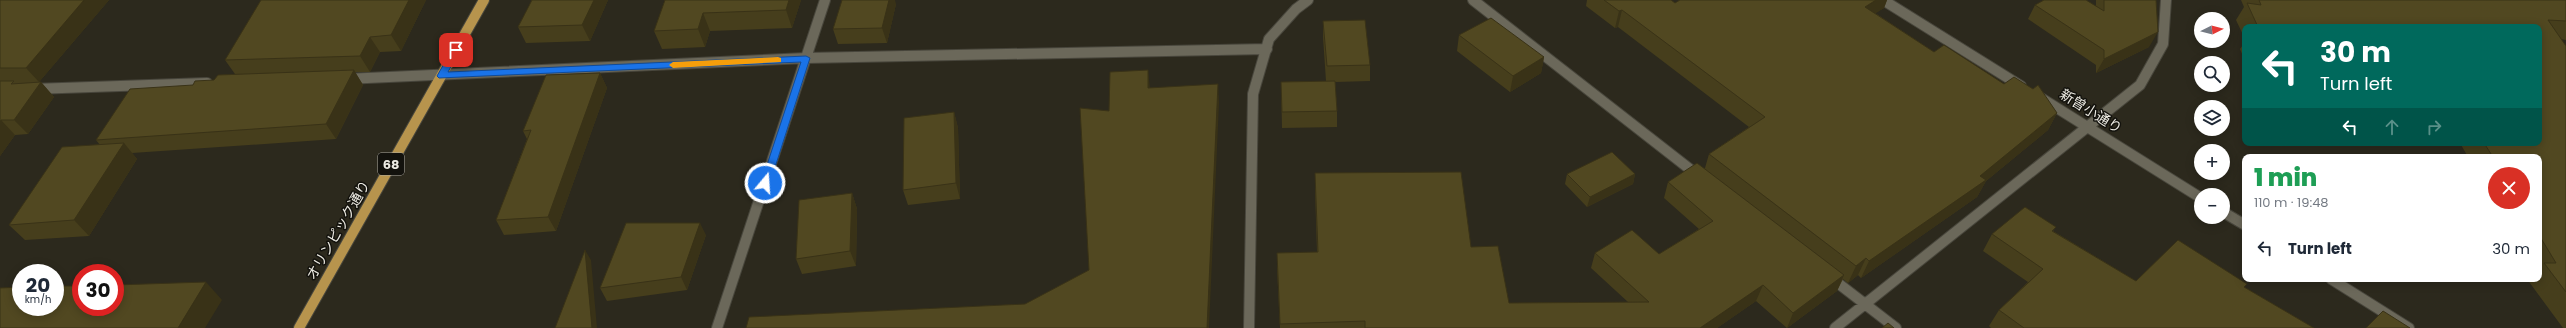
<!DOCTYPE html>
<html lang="en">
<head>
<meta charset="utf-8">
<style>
	body { margin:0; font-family:Poppins,"Noto Sans JP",sans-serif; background:#f2f2f3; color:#1f2937; height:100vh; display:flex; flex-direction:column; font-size:15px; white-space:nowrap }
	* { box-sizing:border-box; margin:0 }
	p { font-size:13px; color:#747a83 }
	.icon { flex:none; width:22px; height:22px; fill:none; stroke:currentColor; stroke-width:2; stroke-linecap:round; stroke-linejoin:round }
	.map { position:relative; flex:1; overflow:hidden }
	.side { position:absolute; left:2242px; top:154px; width:300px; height:128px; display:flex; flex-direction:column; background:#fff; border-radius:8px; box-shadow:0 2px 10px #0003 }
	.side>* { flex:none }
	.banner { position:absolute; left:2242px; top:24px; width:300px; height:122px; border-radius:8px; box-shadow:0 2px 10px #0003; background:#00695c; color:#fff; overflow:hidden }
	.needle { width:26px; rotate:84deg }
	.buttons { position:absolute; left:2194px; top:12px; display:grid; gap:8px }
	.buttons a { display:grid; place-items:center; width:36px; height:36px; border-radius:50%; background:#fff; box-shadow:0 2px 10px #0003; font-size:20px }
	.speed { position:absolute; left:12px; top:264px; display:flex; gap:8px; font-size:20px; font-weight:700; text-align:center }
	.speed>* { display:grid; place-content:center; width:52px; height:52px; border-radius:50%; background:#fff; box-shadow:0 2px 10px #0003; line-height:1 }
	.speed small { font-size:10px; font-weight:400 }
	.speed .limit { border:6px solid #d22; background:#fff; color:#111 }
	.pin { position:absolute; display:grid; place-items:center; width:34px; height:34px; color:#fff; margin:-17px; border-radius:8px; box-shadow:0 2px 6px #0006 }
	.me { position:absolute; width:44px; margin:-22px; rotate:18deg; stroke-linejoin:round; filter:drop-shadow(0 0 3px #0008) }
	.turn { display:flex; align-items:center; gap:14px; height:84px; padding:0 12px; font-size:18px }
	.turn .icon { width:52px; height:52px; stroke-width:2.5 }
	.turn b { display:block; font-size:28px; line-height:34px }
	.lanes { display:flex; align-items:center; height:38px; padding:0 12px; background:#0003; justify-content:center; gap:20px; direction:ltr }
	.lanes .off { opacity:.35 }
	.round { display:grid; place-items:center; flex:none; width:42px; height:42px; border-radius:21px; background:#f2f2f3 }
	.overview { display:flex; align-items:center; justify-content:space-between; height:68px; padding:0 12px }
	h1 { font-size:24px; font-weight:800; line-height:30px; color:#1e9e55 }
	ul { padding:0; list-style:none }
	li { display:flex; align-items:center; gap:12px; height:52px; padding:0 12px }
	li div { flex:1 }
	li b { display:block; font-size:15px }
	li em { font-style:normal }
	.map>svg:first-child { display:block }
</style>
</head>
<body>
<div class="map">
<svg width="2566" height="328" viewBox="0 0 2566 328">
	<rect width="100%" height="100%" fill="#2c291d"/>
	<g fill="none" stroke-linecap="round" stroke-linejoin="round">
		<defs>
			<path id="minor" d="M1473 0 1700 177
				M1883 0 2021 86
				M345 79 806 58 1267 49
				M33 89 207 83
				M2041 98 2201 198
				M2223 212 2245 225
				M1830 277 1896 328
				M2331 279 2409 328
				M717 328 825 0
				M1249 328 1253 94 1269 39 1296 9 1308 0
				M1835 328 2140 85 2163 44 2166 0"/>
			<path id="major" d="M299 328 484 0"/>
		</defs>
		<use href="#minor" stroke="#48463c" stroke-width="12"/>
		<use href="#major" stroke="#48463c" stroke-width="12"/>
		<use href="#minor" stroke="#6b685a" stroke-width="10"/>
		<use href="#major" stroke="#b7944d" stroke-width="10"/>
	</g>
	<path fill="#463e1c" d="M0 0H109L39 82H41L54 97 28 134 15 135 0 156Z
		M426 0 401 51 380 52 370 72H355L363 85 336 139 132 153 137 159 89 236 25 240 9 225 100 145 96 140 193 85 214 80 235 74 225 60Z
		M532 0H608L590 41 526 43 518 27Z
		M665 0H801L792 28 710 31 705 47 662 49 654 31Z
		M1587 0H1671L1675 3 1680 0H1887L1884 8 1875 13 1934 52 2004 84 2057 113 2048 130 1986 181 1977 197 1861 278 1858 275 1848 283 1843 279 1837 291 1787 328 1756 301 1717 328H1280L1277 268V253L1317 252 1315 189V173L1471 247 1509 303 1628 302 1591 268 1595 253 1659 254 1699 229 1664 198 1668 182 1705 168 1709 154 1749 127 1618 27 1615 28 1586 6Z
		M2096 0H2156L2149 47 2096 73V65L2028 19 2035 5 2096 6Z
		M2241 0H2566V40L2561 39 2566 46V328H2563L2527 279H2539V157H2468L2460 143H2539V27H2245V39L2236 20 2244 7Z
		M896 4 887 43 838 44 833 29Z
		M1323 21 1370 65V81L1335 82 1337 111V127L1282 128 1281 82 1326 81 1323 37Z
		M1459 35 1544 57 1541 73 1510 92 1457 51Z
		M2245 42V61L2240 49Z
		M600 73 607 88 556 231 504 235 496 220 527 139 523 131Z
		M954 112 958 128 960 199 908 205 903 190Z
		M1567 174H1635L1633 184 1587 207 1565 184Z
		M852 193 857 209 856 266 802 274 796 259Z
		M2056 227 2053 231 2136 281 2247 284 2244 287 2314 328H1991L1989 326 1999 310 2028 282 1983 251 1992 234Z
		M706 235 687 290 607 301 600 288Z"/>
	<path fill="#393217" d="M84 0H109L39 82 26 68Z
		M409 0H426L401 51 391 35Z
		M594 0H608L590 41 582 25Z
		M789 0H801L792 28 786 10Z
		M889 0H895L896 4 887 43 882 28Z
		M1876 0H1887L1884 8 1859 24 1865 7Z
		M1622 10 1618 27 1615 28 1619 11Z
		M703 13 710 31 705 47 698 29Z
		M2158 32 2149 47 2096 73 2104 59Z
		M370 37 380 52 370 72 360 56Z
		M1544 57 1541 73 1510 92 1513 76Z
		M354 70 363 85 336 139 326 124Z
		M1148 70 1150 89 1148 88Z
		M600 73 607 88 556 231 548 217Z
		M41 82 54 97 28 134 14 120Z
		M1218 84 1219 103 1209 328H1207Z
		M954 112 958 128 960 199 956 183Z
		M2057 113 2048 130 1986 181 1977 197 1861 278 1869 261 1980 176Z
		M1 120 15 135 0 156V122Z
		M124 143 137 159 89 236 74 220Z
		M1635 174 1633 184 1587 207 1590 197Z
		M852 193 857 209 856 266 850 251Z
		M700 223 706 235 687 290 681 277Z
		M585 250 591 260 597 328H592Z
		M1866 258 1858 275 1848 283 1856 266Z
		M1844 275 1837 291 1787 328 1793 313Z
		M206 282 222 300 205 328H178Z
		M1763 285 1756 301 1717 328H1700Z"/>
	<path fill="#514821" stroke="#393217" d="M0 0H84L26 68H0Z
		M261 0H409L391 35 370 37 360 56 225 60Z
		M532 0H594L582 25 518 27Z
		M665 0H789L786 10 703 13 698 29 654 31Z
		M842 0H889L882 28 833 29Z
		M1604 0H1671L1675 3 1680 0H1876L1865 7 1934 52 1944 45 2004 84 2014 77 2033 89 2038 85 2057 113 1980 176 1986 180 1869 261 1866 258 1856 266 1709 154 1765 117 1622 10 1619 11Z
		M2044 0H2086L2104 11V0H2156L2158 32 2104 59V50L2035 5Z
		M2259 0H2566V21L2548 20 2566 46V292L2544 263H2556L2539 235V157H2493L2484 143H2539V27H2258L2247 3 2261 5Z
		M1491 18 1544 57 1513 76 1459 35Z
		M1365 20 1370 65 1327 66 1323 21Z
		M354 70 326 124 96 140 130 89 193 85 195 81 214 80 218 75Z
		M1148 70V88L1218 84 1207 328H746L749 317 1025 304 1089 270 1080 108 1109 111 1110 72Z
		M600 73 548 217 496 220 531 130 523 131 546 75Z
		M0 81H14L11 84 41 82 14 120H1L0 122Z
		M1335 81 1337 111 1282 112 1281 82Z
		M954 112 956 183 903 190 904 118Z
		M124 143 74 220 9 225 62 147Z
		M1612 152 1635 174 1590 197 1567 174Z
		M1697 163 1844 275 1793 313 1763 285 1700 328H1365V321L1280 324 1277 253 1318 252 1315 173 1461 172 1471 247 1498 246 1509 303 1649 302 1595 253 1632 230 1659 254 1713 221 1668 182Z
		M852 193 850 251 796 259 799 200Z
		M2025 207 2056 227 2052 231 2136 281 2178 240 2247 284 2244 287 2314 328H2024L1999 310 2043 269 1992 234Z
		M626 223H700L681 277 600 288Z
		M585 250 592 328H555Z
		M206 282 178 328H0V288L21 287V307H55V286H81V307H115V285Z
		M2383 311 2410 328H2366Z
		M1888 323 1894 328H1882Z"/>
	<path fill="#1a73e8" stroke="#114b97" d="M453 48 460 50 448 72 806 56 810 58 770 183 765 186 761 183 801 62 439 78 437 76Z"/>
	<path fill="#f59e0b" d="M778 57 781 58V62L673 68 669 65 673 62Z"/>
	<g text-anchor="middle" stroke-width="3" stroke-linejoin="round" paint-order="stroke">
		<rect fill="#13120d" stroke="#acaaa3" stroke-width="1" x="378" y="153" width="26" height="22" rx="3"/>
		<g font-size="13" font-weight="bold" fill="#edebe3">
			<text x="391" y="169">68</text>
		</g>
		<g font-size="14" fill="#edebe3" stroke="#13120d">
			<text transform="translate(2091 111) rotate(32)" y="5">新曽小通り</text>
			<text transform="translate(338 230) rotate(-60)" y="5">オリンピック通り</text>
		</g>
	</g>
</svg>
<div class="buttons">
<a><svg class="needle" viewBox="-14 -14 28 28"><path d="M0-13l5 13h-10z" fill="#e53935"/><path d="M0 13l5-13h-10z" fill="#747a83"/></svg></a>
<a><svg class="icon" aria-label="search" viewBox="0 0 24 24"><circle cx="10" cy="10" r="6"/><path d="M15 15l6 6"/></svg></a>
<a><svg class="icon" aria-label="layers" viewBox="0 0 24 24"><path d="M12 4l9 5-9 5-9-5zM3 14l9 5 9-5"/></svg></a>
<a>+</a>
<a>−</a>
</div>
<div class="speed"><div>20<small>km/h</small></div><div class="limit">30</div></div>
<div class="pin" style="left:456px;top:50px;background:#d93025"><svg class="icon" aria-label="arrive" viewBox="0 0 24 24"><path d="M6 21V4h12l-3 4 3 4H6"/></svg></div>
<svg class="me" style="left:765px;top:183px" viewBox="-20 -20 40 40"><circle r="17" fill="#1a73e8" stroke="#fff" stroke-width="3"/><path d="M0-11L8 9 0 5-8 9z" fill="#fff"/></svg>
<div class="banner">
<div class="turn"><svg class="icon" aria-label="left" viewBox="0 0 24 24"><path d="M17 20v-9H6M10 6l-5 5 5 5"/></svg><div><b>30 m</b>Turn left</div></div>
<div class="lanes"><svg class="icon" aria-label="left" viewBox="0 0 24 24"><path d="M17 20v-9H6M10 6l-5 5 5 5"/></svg><svg class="icon off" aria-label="ahead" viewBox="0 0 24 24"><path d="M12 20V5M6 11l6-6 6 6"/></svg><svg class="icon off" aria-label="right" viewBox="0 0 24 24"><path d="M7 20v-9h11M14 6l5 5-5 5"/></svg></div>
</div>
<section class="side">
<div class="overview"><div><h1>1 min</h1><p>110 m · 19:48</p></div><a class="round" style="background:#d93025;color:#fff"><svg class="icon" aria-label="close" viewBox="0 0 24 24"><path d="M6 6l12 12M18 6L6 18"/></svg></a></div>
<ul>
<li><svg class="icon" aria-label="left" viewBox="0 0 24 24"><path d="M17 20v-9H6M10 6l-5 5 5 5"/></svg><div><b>Turn left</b></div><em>30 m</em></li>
</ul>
</section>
</div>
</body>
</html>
